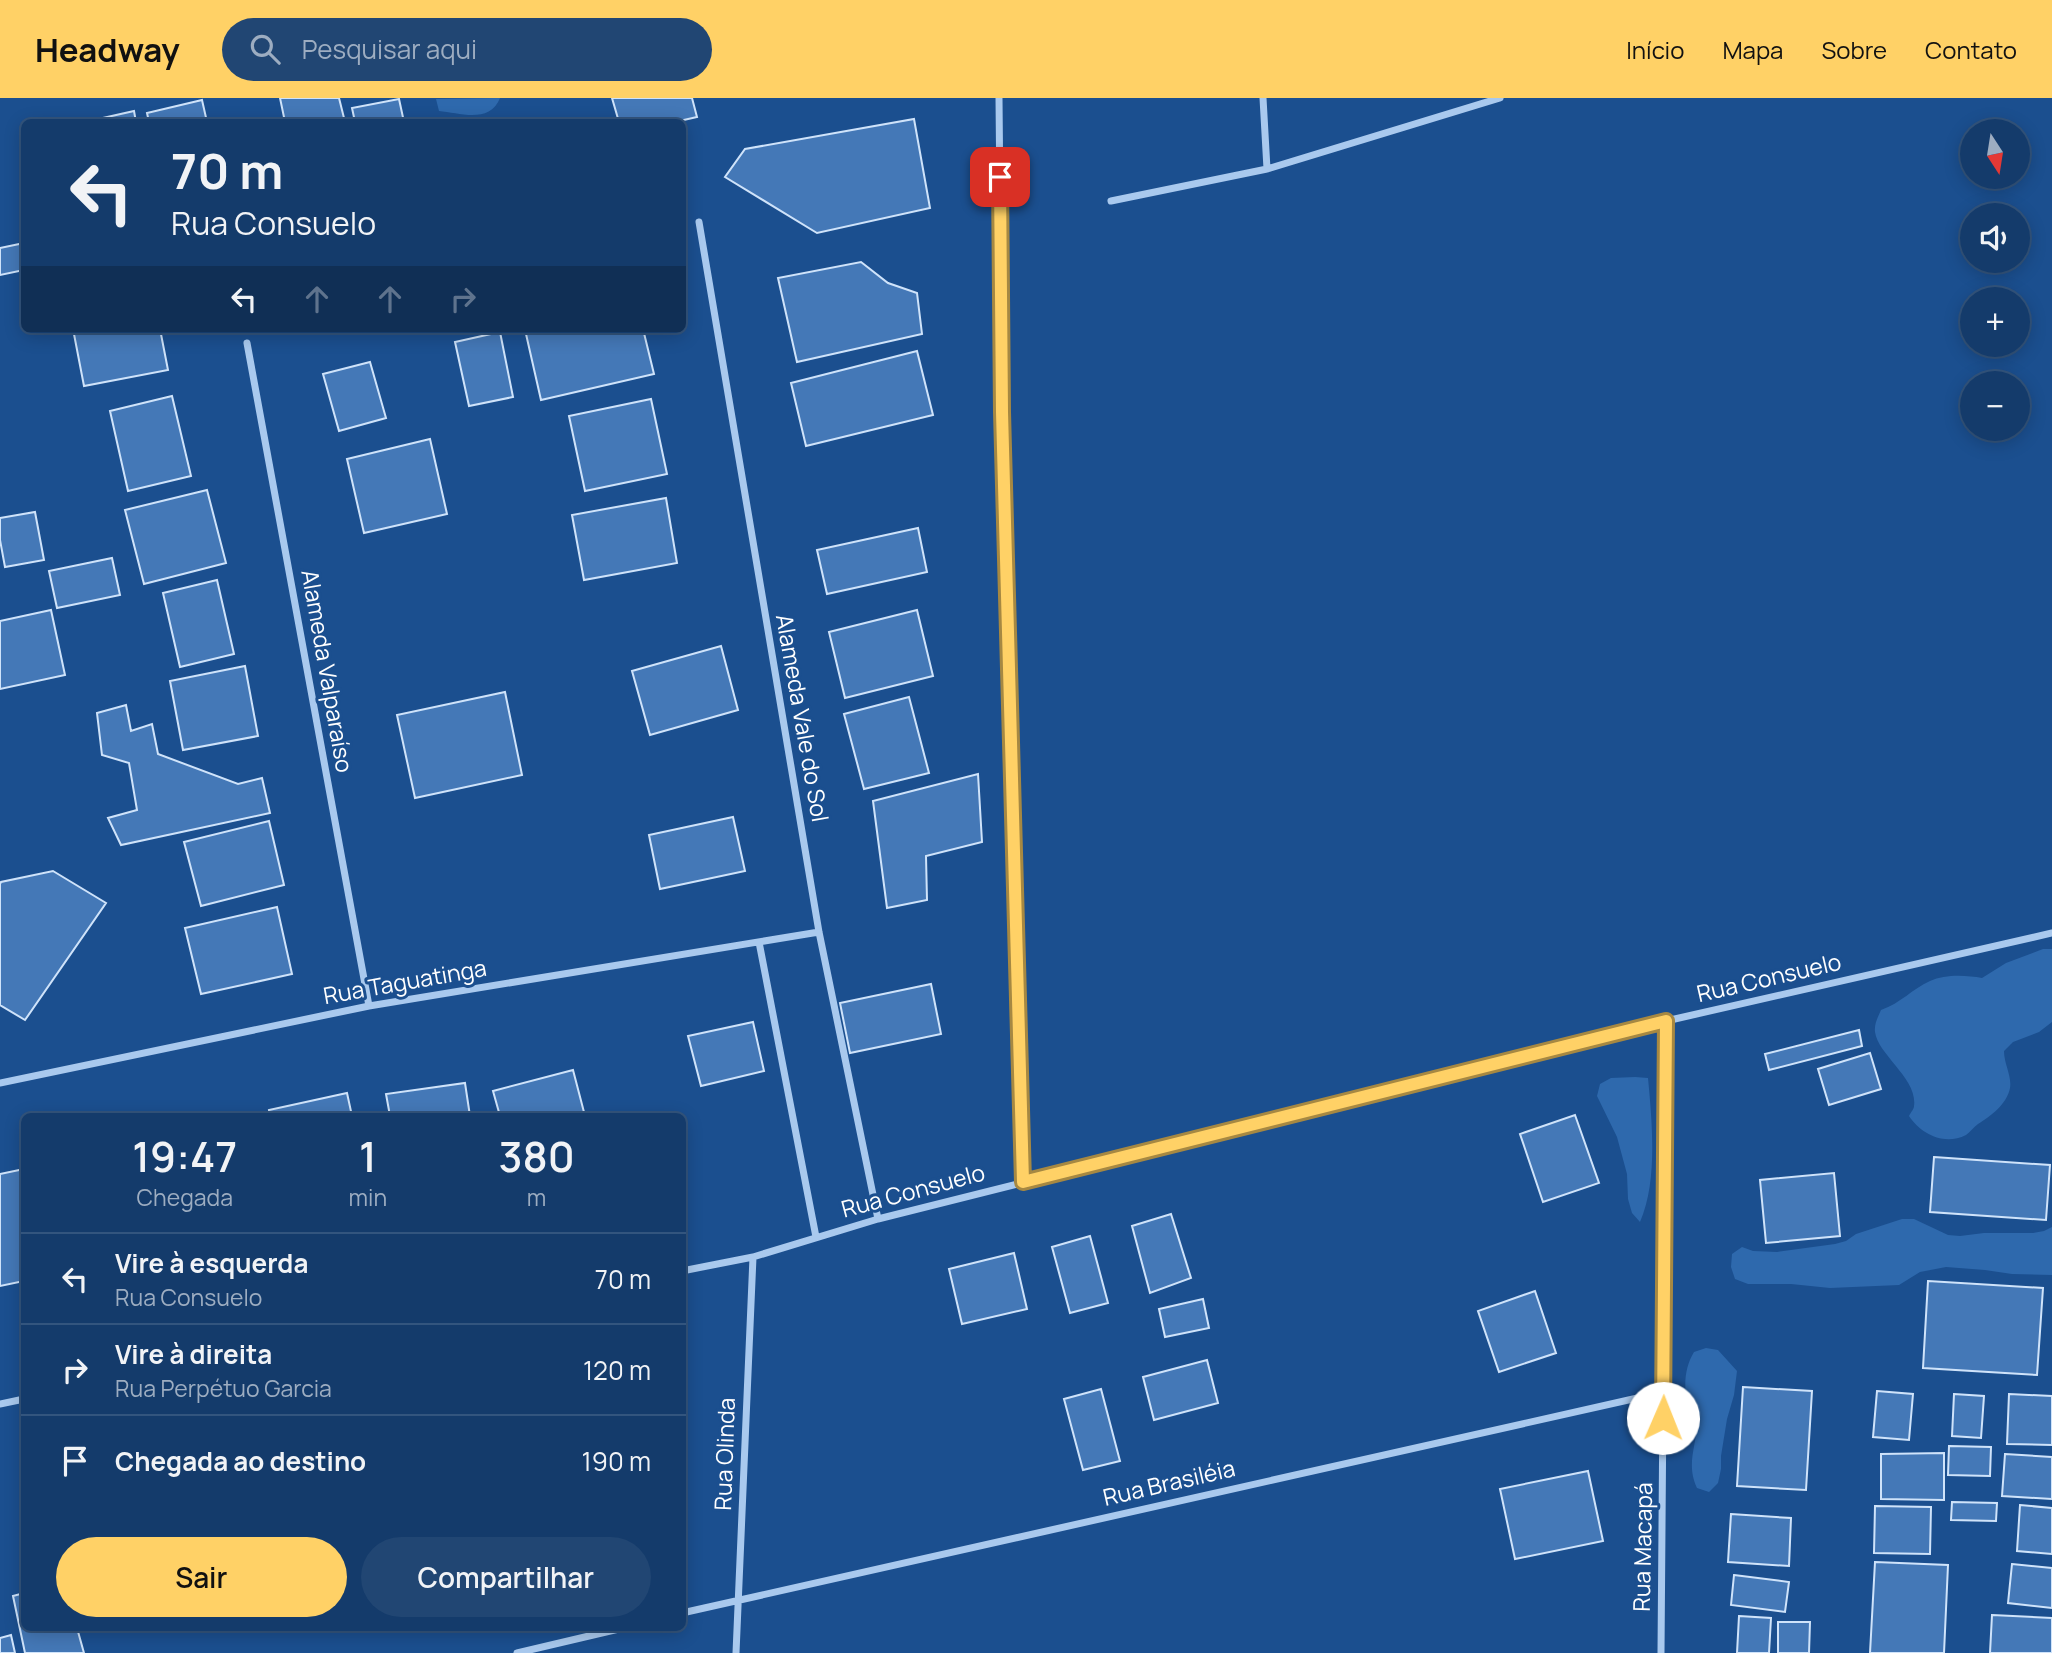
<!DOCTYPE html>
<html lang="pt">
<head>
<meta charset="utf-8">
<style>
	body { margin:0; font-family:Manrope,sans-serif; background:#214673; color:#f1f3f6; height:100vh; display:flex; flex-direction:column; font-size:26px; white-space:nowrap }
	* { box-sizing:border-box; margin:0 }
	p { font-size:23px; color:#9dadc1 }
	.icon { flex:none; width:38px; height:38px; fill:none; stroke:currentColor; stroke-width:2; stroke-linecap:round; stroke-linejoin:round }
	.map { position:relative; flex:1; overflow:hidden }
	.sheet { position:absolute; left:21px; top:1015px; width:665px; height:518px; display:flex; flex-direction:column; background:#143b6b; border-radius:10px; box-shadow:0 4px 18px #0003,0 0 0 2px #33557e }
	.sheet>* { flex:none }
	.top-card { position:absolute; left:21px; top:21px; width:665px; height:214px; border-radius:10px; box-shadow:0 4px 18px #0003,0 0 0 2px #33557e; background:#143b6b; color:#f1f3f6; overflow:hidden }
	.needle { width:46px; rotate:168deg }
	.tools { position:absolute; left:1960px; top:21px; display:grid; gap:14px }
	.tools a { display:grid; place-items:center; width:70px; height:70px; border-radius:50%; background:#143b6b; box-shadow:0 4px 18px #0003,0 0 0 2px #33557e; font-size:35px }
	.pin { position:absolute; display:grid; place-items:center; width:60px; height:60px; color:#fff; margin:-30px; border-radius:14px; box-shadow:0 4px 10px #0006 }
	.me { position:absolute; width:77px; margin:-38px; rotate:1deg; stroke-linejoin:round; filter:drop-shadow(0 0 5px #0008) }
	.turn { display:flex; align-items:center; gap:24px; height:147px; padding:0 35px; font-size:32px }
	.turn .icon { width:91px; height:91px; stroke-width:2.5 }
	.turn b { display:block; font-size:49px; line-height:60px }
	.lanes { display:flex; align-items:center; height:66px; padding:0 35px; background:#0003; justify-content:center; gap:35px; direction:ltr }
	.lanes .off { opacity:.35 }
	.eta { display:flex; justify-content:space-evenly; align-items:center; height:119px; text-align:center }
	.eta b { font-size:42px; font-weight:600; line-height:49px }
	.button { display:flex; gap:14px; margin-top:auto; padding:14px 35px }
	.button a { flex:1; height:80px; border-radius:42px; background:#ffd166; color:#111; font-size:28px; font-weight:600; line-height:80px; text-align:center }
	.button a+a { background:#214673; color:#f1f3f6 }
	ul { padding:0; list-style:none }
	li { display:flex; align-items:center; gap:21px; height:91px; padding:0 35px; border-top:2px solid #33557e }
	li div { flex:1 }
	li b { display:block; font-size:26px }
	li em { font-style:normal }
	header { display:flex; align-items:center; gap:42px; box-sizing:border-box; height:98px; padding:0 35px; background:#ffd166; color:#111 }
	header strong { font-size:33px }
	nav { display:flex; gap:38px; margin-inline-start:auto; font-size:24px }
	.search { width:490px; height:63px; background:#214673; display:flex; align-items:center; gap:18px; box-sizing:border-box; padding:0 24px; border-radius:38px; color:#9dadc1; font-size:26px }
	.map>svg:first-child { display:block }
</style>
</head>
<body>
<header>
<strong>Headway</strong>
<div class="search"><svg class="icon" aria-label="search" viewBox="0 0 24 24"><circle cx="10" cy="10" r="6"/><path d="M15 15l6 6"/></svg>Pesquisar aqui</div>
<nav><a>Início</a><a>Mapa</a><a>Sobre</a><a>Contato</a></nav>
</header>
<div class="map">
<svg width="2052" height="1555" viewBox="0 0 2052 1555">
	<rect width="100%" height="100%" fill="#1b4f8f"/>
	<path fill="#2e69ad" d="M500 0C490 26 460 15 439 13L436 1Z
		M2043 851H2052V924L2039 934 2013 944 2004 953C2004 966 2012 978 2010 990 2007 1006 1991 1018 1978 1026 1974 1029 1970 1034 1966 1037 1944 1048 1921 1036 1909 1018 1911 1014 1914 1011 1914 1008 1918 981 1878 957 1875 934 1874 926 1878 919 1881 912 1901 905 1912 891 1930 883 1945 876 1966 877 1982 880L2006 865Z
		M1635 979 1648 980C1652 1023 1658 1083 1640 1124L1632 1115 1628 1101 1627 1076 1617 1039 1597 998 1600 986 1611 980Z
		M1902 1121H1914L1948 1137 1960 1138 1984 1135H2033L2044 1133 2052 1129V1177L2012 1176 1985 1172 1946 1169 1920 1174 1899 1187 1830 1190 1791 1186H1748L1735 1181 1731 1169 1732 1156 1742 1149 1753 1153 1777 1154 1835 1146 1846 1143 1856 1136Z
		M1706 1250 1718 1252 1737 1273 1734 1297 1727 1321 1721 1358V1371L1718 1385 1709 1394 1697 1390C1686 1366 1696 1350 1697 1326 1683 1306 1681 1275 1694 1254Z"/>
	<path fill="#4478b7" stroke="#cfe3fa" stroke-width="2" d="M280 0H339L345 24H285Z
		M612 0H692L697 19 675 24H619Z
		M399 1 404 24H355L352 10Z
		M202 2 207 24H149L147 15Z
		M134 13 136 24H85Z
		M914 21 930 110 817 135 725 79 745 51Z
		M24 145V172L0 177V150Z
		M861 164 888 185 917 195 922 236 797 264 778 180Z
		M73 231H160L168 272 84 288Z
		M549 231H643L654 276 541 302 526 236Z
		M500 234 513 299 469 308 455 244Z
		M917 253 933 317 806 348 791 285Z
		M370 264 386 320 339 333 323 276Z
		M172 298 191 378 128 393 110 313Z
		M651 301 667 376 585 393 569 318Z
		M430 341 447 416 364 435 347 361Z
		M207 392 226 465 144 486 125 412Z
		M666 400 677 465 584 482 572 417Z
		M35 414 44 462 5 469 0 442V420Z
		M918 430 927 474 827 496 817 452Z
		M112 460 120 497 57 510 49 473Z
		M217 482 234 556 180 569 163 495Z
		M51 512 65 577 0 591V523Z
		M917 512 933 578 845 600 829 534Z
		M721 548 738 612 650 637 632 573Z
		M245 568 258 638 183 652 170 583Z
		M505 594 522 677 415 700 397 617Z
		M909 599 929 675 864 691 844 616Z
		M126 607 131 633 152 626 158 656 238 686 262 680 270 715 121 747 108 720 137 712 129 665 102 657 97 615Z
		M978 676 982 744 926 758 927 802 887 810 873 703Z
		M733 719 745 773 660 791 649 737Z
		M269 723 284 787 201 808 184 744Z
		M53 773 106 805 25 922 0 907V786L1 784Z
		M277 809 292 876 201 896 185 830Z
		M931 886 941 936 850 955 840 905Z
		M753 924 764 973 701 988 688 938Z
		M1859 932 1862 948 1769 972 1765 956Z
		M1870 955 1881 991 1829 1007 1818 971Z
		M573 972 585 1018H500L493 993Z
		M465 985 470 1018H390L386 996Z
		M347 995 352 1018H270L269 1012Z
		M1575 1017 1599 1085 1543 1104 1520 1036Z
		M1934 1059 2050 1067 2046 1122 1930 1114Z
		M24 1071V1183L0 1188V1076Z
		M1834 1075 1840 1138 1766 1145 1760 1082Z
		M1171 1116 1191 1180 1150 1195 1132 1128Z
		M1090 1138 1108 1205 1070 1215 1052 1149Z
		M1014 1155 1027 1211 962 1226 949 1171Z
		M1928 1183 2043 1190 2037 1277 1923 1270Z
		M1535 1193 1556 1255 1499 1274 1478 1213Z
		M1203 1201 1209 1230 1165 1239 1159 1211Z
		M1207 1262 1218 1305 1154 1322 1143 1279Z
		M1743 1289 1812 1293 1806 1392 1737 1388Z
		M1101 1291 1120 1363 1083 1372 1064 1301Z
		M1877 1293 1913 1296 1909 1342 1873 1339Z
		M1954 1296 1984 1298 1981 1340 1952 1338Z
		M2009 1296 2052 1298V1347L2007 1346Z
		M1949 1348 1991 1349 1990 1378 1948 1377Z
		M1944 1355V1402L1881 1401V1356Z
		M2005 1356 2052 1359V1401L2002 1398Z
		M1588 1373 1603 1443 1515 1461 1500 1391Z
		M1952 1404 1997 1405 1996 1423 1951 1422Z
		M2020 1407 2052 1410V1456L2017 1453Z
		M1875 1408 1931 1409 1930 1456 1874 1455Z
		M1731 1416 1791 1420 1789 1468 1728 1464Z
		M1875 1464 1948 1467 1944 1555H1870Z
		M2012 1466 2052 1470V1510L2008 1505Z
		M1734 1477 1789 1484 1785 1514 1731 1507Z
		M24 1495V1530H77L84 1555H25L13 1498Z
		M1992 1517 2052 1520V1555H1990Z
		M1739 1518 1771 1520 1769 1555H1737Z
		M1778 1524H1810L1809 1555H1778Z
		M11 1537 15 1555H0V1540Z"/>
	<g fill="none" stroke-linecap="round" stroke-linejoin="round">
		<path stroke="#a9c9ee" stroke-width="7" d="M999 0 1002 315 1023 1085
			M1263 0 1267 71
			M1111 103 1267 71 1500 0
			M699 124 819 834 878 1121
			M247 245 369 908
			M759 844 816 1139
			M0 985 369 908 819 834
			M682 1173 753 1159 878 1121 1666 923 2052 835
			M0 1306 24 1301
			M682 1515 1664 1294
			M517 1555 623 1530
			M736 1555 753 1159
			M1661 1555 1666 923"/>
	</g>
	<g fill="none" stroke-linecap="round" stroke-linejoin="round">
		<defs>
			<path id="route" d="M1000 79 1002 314 1023 1084 1666 923 1663 1320"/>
		</defs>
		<use href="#route" stroke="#a68842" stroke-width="18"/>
		<use href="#route" stroke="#ffd166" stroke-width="12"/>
	</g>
	<g text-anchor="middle" stroke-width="6" stroke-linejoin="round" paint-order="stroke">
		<g font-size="23" fill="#fff" stroke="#1b4f8f">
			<text transform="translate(327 573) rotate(80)" y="8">Alameda Valparaíso</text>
			<text transform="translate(802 620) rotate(80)" y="8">Alameda Vale do Sol</text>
			<text transform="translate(1769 880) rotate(-13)" y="8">Rua Consuelo</text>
			<text transform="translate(405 884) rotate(-10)" y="8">Rua Taguatinga</text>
			<text transform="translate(913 1093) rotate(-15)" y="8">Rua Consuelo</text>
			<text transform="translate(725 1356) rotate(-88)" y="8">Rua Olinda</text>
			<text transform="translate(1169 1385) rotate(-13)" y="8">Rua Brasiléia</text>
			<text transform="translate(1643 1449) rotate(-89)" y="8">Rua Macapá</text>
		</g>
	</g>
</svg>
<div class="tools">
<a><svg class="needle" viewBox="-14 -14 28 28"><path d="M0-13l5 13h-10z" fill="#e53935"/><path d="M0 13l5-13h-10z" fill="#9dadc1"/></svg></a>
<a><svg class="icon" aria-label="sound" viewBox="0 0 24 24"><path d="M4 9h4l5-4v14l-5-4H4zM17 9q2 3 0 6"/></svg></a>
<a>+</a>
<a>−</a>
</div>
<div class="pin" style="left:1000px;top:79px;background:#d93025"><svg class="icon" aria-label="arrive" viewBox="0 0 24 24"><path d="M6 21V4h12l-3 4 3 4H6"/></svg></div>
<svg class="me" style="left:1663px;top:1320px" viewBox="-20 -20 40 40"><circle r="19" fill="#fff"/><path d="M0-13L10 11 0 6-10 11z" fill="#ffd166"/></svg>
<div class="top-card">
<div class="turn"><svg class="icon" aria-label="left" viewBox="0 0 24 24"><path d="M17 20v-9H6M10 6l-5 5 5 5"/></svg><div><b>70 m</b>Rua Consuelo</div></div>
<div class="lanes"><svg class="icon" aria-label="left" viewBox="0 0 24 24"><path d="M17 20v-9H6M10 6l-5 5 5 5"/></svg><svg class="icon off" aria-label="ahead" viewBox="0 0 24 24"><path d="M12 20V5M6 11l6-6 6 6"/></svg><svg class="icon off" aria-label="ahead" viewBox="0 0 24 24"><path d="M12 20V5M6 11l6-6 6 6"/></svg><svg class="icon off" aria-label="right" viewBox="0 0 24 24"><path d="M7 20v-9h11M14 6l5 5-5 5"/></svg></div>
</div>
<section class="sheet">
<div class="eta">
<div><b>19:47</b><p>Chegada</p></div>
<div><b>1</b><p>min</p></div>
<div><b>380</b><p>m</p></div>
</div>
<ul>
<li><svg class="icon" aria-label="left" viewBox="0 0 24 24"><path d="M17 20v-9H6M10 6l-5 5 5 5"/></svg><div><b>Vire à esquerda</b><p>Rua Consuelo</p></div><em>70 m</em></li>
<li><svg class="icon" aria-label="right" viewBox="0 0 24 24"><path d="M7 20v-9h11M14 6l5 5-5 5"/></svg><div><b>Vire à direita</b><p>Rua Perpétuo Garcia</p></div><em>120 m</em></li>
<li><svg class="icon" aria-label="arrive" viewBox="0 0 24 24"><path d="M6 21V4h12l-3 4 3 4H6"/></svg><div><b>Chegada ao destino</b></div><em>190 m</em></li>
</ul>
<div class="button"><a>Sair</a><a>Compartilhar</a></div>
</section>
</div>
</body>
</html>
